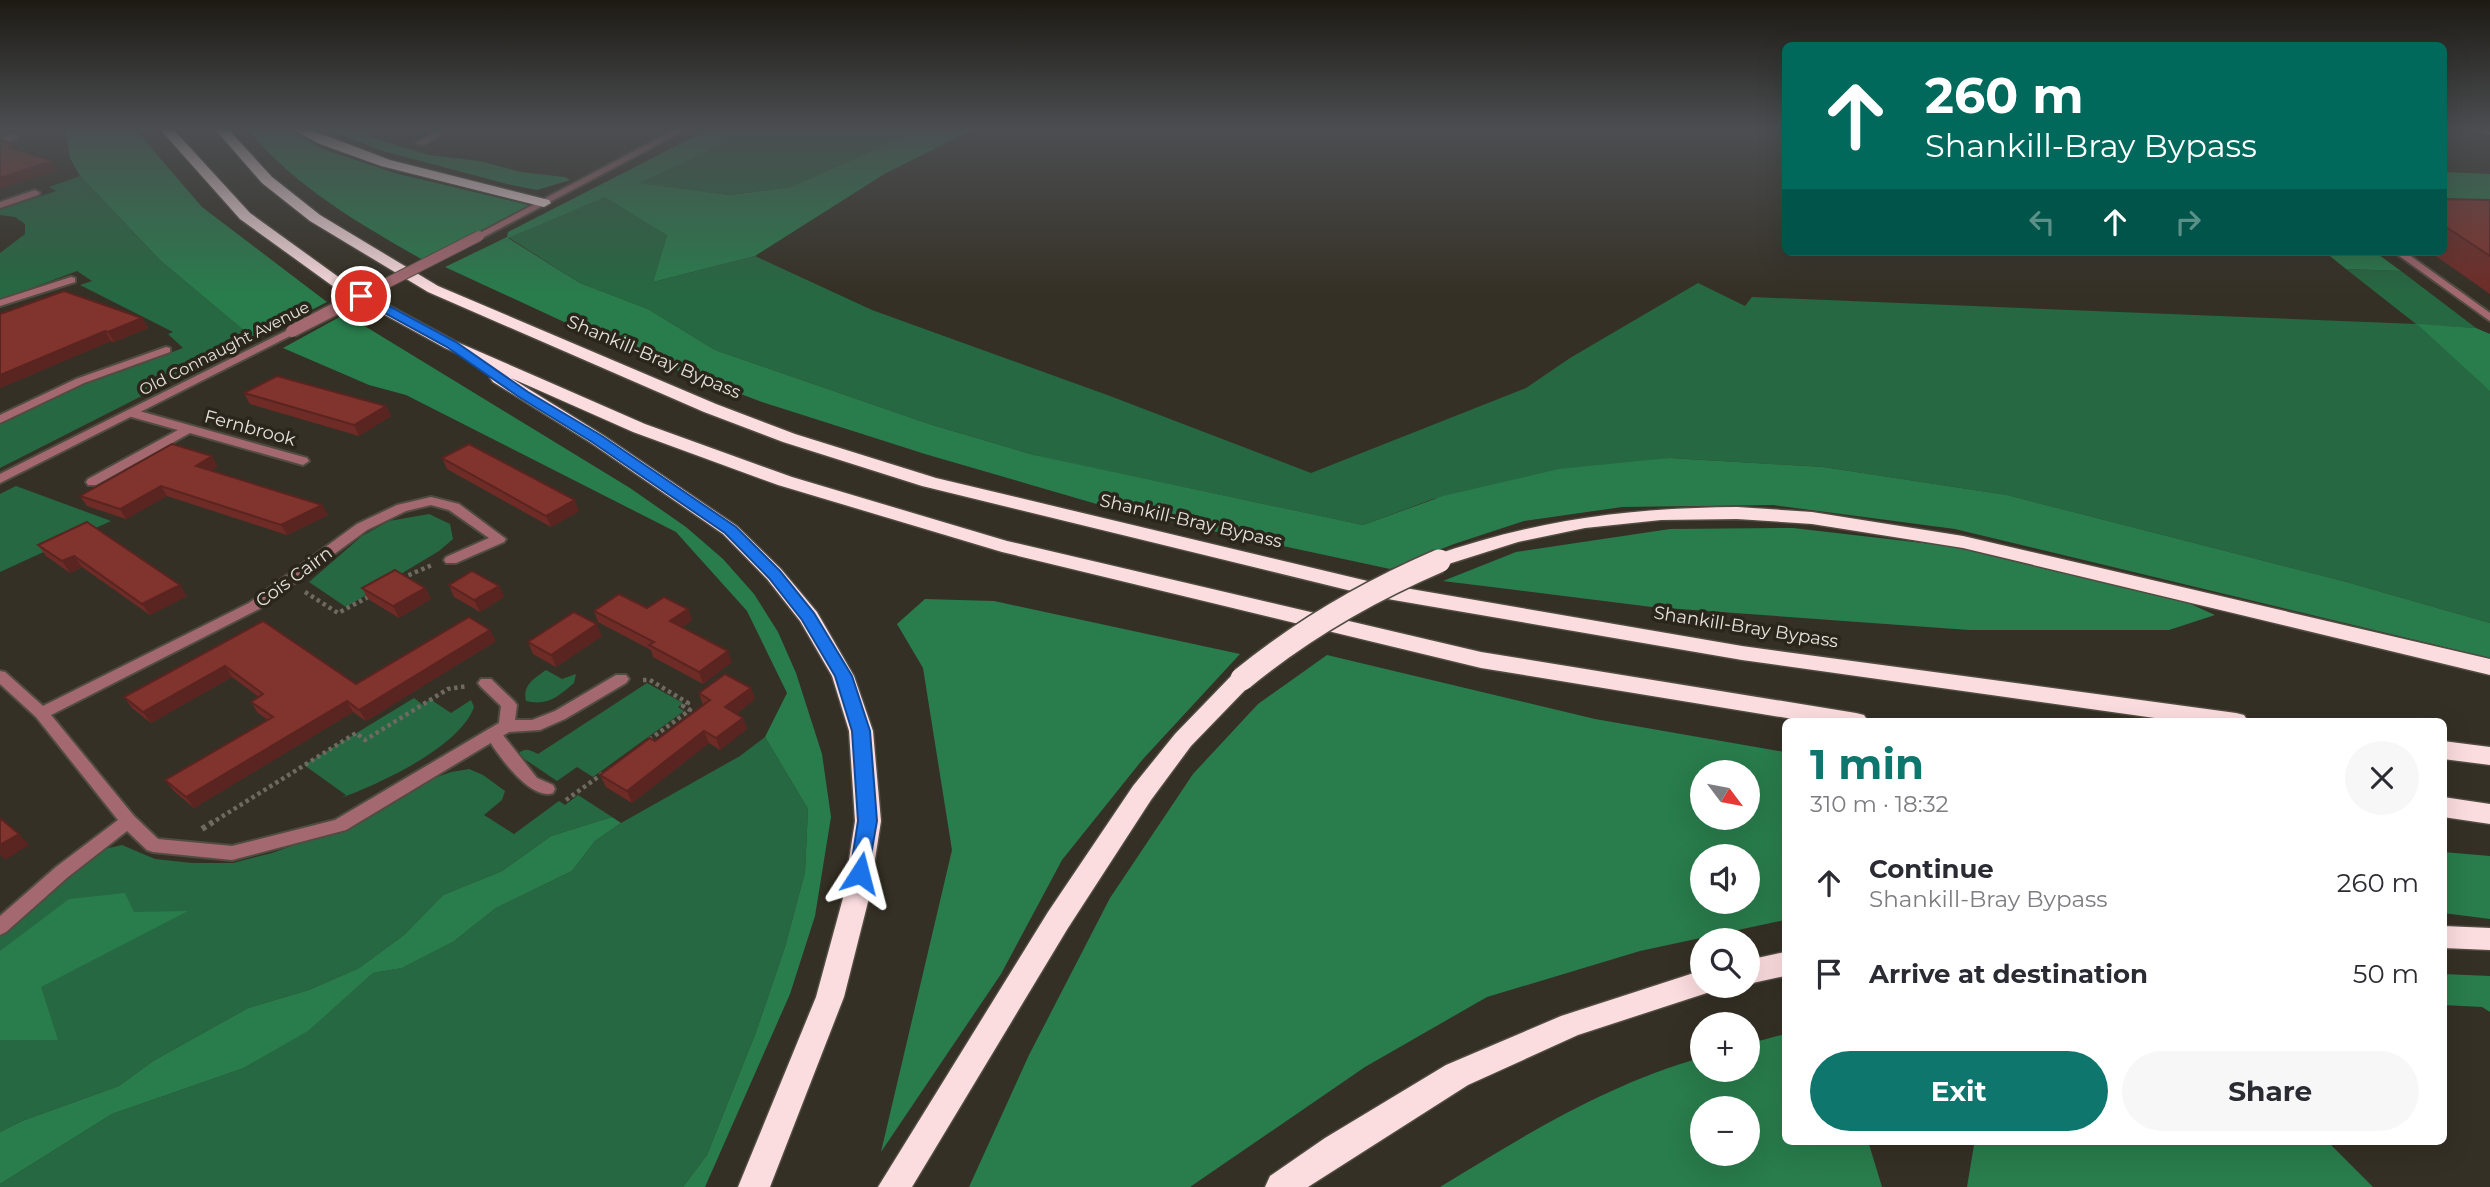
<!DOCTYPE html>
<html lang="en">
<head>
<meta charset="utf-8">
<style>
	body { margin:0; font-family:Montserrat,sans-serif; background:#f7f7f7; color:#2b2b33; height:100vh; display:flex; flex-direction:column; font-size:26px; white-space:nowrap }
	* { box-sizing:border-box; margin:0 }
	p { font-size:23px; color:#7c7c81 }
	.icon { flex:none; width:38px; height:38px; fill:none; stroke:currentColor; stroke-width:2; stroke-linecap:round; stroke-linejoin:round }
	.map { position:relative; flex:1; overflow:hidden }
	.sheet { position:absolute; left:1782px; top:718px; width:665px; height:427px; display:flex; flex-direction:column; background:#fff; border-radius:10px; box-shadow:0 7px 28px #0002 }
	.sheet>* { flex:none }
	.top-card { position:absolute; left:1782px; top:42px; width:665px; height:214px; border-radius:10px; box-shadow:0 7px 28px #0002; background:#00695c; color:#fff; overflow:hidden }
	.needle { width:46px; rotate:122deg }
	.controls { position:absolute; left:1690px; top:760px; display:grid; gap:14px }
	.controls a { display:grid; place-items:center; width:70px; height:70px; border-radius:50%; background:#fff; box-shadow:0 7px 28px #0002; font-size:35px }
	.pin { position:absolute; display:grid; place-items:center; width:60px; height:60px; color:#fff; margin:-30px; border:4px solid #fff; border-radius:50%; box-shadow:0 2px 7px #0007 }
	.me { position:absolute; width:77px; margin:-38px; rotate:9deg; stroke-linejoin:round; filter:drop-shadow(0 0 5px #0008) }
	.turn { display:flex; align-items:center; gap:24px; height:147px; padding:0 28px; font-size:32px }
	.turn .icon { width:91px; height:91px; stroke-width:2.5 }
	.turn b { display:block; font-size:49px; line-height:60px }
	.lanes { display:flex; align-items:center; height:66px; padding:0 28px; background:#0003; justify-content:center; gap:35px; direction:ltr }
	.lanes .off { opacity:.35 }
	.round { display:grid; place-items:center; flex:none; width:74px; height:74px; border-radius:37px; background:#f7f7f7 }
	.headline { display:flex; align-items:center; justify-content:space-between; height:119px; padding:0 28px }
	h1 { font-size:42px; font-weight:700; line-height:52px; color:#0f766e }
	.button { display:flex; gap:14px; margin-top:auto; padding:14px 28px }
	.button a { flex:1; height:80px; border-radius:42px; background:#0f766e; color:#fff; font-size:28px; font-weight:700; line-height:80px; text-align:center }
	.button a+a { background:#f7f7f7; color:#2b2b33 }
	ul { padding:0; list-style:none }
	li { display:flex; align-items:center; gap:21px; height:91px; padding:0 28px }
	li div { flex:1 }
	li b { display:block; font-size:26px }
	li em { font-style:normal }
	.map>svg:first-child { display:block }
</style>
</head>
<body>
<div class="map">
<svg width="2490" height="1187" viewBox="0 0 2490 1187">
	<rect width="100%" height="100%" fill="#353025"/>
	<path fill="#266841" d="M749 128H923L791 187 730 195 644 184 667 235 653 282 755 256 872 310 1110 396 1311 473 1526 388 1570 358 1698 283 1745 306 1752 297 2416 324 2346 269 2401 271 2476 328 2421 325 2490 360V623L2343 581 2007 495 1823 467 1669 458 1433 499 1363 525 1041 457 929 424 715 350 648 309 580 283 508 237 708 151Z
		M80 176 161 261 254 339 0 468V417C26 406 53 392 80 382 114 369 149 361 183 348L168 334 173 332 80 285 92 281 77 271 0 300V253L25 234V224L15 217 0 215V210L56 191 49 187Z
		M16 486 111 521 0 572V494Z
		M429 514 450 524 453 539 439 551 346 607 309 582 362 536 389 521Z
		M546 670 562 679 576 674 574 683C558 697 547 706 526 701 522 685 535 678 546 670Z
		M647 683 683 703 678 707 684 711 593 777 577 767 557 781 520 756V752C528 747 531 751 538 754Z
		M414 698 423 705 430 699 451 713 471 700 474 707C460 747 379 784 341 798L346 795 304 765Z
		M765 737 808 809 805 872 785 947 756 1032 707 1155 683 1187H0V1184L112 1114 244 1068 307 1031 373 973 402 968 453 942 496 908 572 871 595 841 621 823 740 756Z
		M469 769 483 775 505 791 502 800 484 815 514 834 559 801 565 805 578 795 612 817 551 836 502 871 443 895 404 935 359 968 309 990 248 1008 153 1061 119 1086 22 1121 0 1132V931L100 850 122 845 155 859 192 863H233L272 853 311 839 429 780 451 772Z"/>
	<path fill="#297c4c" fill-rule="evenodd" d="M65 128H127L141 136 202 207 327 302 254 339 161 261 80 176 70 158Z
		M247 128H284L326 150 395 173 533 206 423 260C360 224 293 186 247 128Z
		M323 128H352L379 140 430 155 479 161 521 172 565 177 570 180 537 190 507 184 383 151Z
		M711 128H749L708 151 639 183 730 195 791 187 923 128H976L886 173 755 256 653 282 667 235 605 197 508 238 580 283 648 309 715 350 929 424 1034 455 1363 525 1443 496 1559 469 1669 458 1823 467 2007 495 2343 581 2490 623V658L1955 529 1773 505 1622 507 1524 521 1454 544 1390 569 1124 512 925 454 762 402 629 352 445 267 507 237 508 232Z
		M2443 172 2490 174V203L2443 201Z
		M2325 252H2375L2401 271 2346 269Z
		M345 314 630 488 686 527 723 559 754 594 778 632 796 673 822 754 831 817 815 916 790 994 705 1187H683L707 1155 756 1032 785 947 805 872 808 809 765 737 787 693 747 611 676 532 406 395 369 385 283 348Z
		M2417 324 2476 328 2490 334V391Z
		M1793 528 1966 548 2186 602 2215 615 2169 630H1969L1652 607 1443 581 1516 552 1670 529Z
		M925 599 994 601 1240 654 1143 759 1062 860 1001 974 881 1152 952 850 923 668 897 624Z
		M1327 655 1595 719 1785 752V920L1640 951 1487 997 1365 1067 1190 1187H969L1029 1055 1110 898 1193 774 1258 704ZM1703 772H1748V817H1703ZM1703 856H1748V901H1703Z
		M612 817 621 823 595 841 572 871 496 908 453 942 402 968 373 973 308 1031 244 1068 112 1114 0 1184V1132L22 1121 119 1086 153 1061 248 1008 309 990 359 968 404 935 443 895 502 871 551 836Z
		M2443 852 2490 856V919L2443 913Z
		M125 893 134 912 188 911 41 987 58 1040H0V951L69 899Z
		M2443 974 2490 976V1012L2482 1007 2443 1005Z
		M1785 1034V1141H1868L1882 1187H1440C1527 1134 1605 1085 1703 1057V1069H1748V1044ZM1703 1108H1748V1153H1703Z
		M1972 1141H2327L2373 1187H1967L1974 1145Z"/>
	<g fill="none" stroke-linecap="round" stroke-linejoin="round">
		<defs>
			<path id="service" d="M434 133 441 135 423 145 416 143Z
				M2394 252H2405L2490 313V321Z
				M493 728 499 730 537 778 553 785 555 789 553 793C529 801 496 752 485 734L487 730Z"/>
			<path id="minor" d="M2477 128 2490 129V135L2478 130Z
				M13 134 17 137 16 139 0 144V138Z
				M35 190 40 193 38 195 0 208V202Z
				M71 277 75 278V282L0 306V300Z
				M166 347 170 348V352L84 383 0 423V415L76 379Z
				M132 409 307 458 309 461 303 465 190 433 96 485H88L86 482 88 479 178 430 128 416 126 413Z
				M431 497 459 504 506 539 504 542 456 563H446L444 560 446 557 489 538 449 510 431 505 406 511 367 530 259 609 51 715 134 816 158 839 232 846 335 820 499 723 501 706 481 687 478 683 481 679H491L514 701 517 705 515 720H532L555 711 616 675H626L629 679 626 683 565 719 540 730 509 732 346 830 232 860 153 852 147 850 127 831 68 877 6 932 0 935V916L56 867 118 820 36 717 0 684V671L5 672 43 706 249 603 357 524 397 505Z"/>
			<path id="tertiary" d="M678 128H689L482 238 474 236Z
				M292 328 296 329V333L0 483V474Z"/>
			<path id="motorway" d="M159 128H172L250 213 344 281 457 342 542 379 645 424 792 477 1007 541 1481 652 1856 713 1864 715 1868 721H1805L1481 668 1002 552 778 485 633 432 511 378 603 435 737 526 781 569 817 612 854 676 873 731 881 821 869 898 844 997 770 1187H738L816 997 843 898 855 821 849 731 832 676 800 621 767 579 723 534 591 443 493 382 490 378 493 374 500 373 445 348 334 287 240 219Z
				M214 128H227L272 177 320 215 438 286 716 404 795 434 936 478 1376 583 1742 646 2236 713 2244 715 2248 721H2176L1742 660 1376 597 922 486 783 442 704 412 428 292 310 221 262 183Z
				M289 128H306L390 160 549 200 551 203 544 207 381 166 320 144Z
				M1737 507 1812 512 1963 536 2490 659V675L1963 548 1812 524 1737 519 1661 520 1585 528 1518 542 1439 567 1432 566 1429 561 1432 556C1536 520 1626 508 1737 507Z
				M1242 671 1250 673 1253 679 1250 685 1191 746 1151 800 1068 928 912 1187H878L1048 912 1133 786 1175 734 1234 673Z
				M2443 741 2490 747V765L2443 759Z
				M2443 797 2490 804V824L2443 817Z
				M2443 926 2490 928V950L2443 948Z
				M1785 952V976L1748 984V960Z
				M1703 970V985H1716L1713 991 1578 1035 1468 1085 1308 1187H1265L1270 1176 1325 1138 1446 1065 1561 1016Z"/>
		</defs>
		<use href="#service" stroke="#514c42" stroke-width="4"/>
		<use href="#minor" stroke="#514c42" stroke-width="4"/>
		<use href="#tertiary" stroke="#514c42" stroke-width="4"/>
		<use href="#motorway" stroke="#514c42" stroke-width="3"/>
		<path stroke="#6f6a61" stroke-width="4.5" stroke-dasharray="3.5 3.5" stroke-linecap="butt" d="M402 578 432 565
			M305 592 338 613 370 596
			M643 680H650L688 703 683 706 690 710 649 740
			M566 800 605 772
			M210 824 356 733 365 740 448 689 468 686"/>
		<path stroke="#6f6a61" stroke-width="6" stroke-dasharray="4.5 4.5" stroke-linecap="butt" d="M202 829 213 822"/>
		<use href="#service" fill="#a46970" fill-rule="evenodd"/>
		<use href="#minor" fill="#a46970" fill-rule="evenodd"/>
		<use href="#tertiary" fill="#a46970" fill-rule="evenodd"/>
		<use href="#motorway" fill="#fbdcdf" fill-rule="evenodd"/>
		<defs>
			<path id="tertiary-bridge-far1" d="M336 309 479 236"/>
			<path id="tertiary-bridge" d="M292 331 339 307"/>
			<path id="motorway-bridge" d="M1242 679C1303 629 1367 592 1439 561"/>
		</defs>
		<use href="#tertiary-bridge-far1" stroke="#514c42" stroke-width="12" stroke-linecap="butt"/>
		<use href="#tertiary-bridge" stroke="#514c42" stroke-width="15" stroke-linecap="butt"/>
		<use href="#motorway-bridge" stroke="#514c42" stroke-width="26" stroke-linecap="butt"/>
		<use href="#tertiary-bridge-far1" stroke="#a46970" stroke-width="10"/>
		<use href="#tertiary-bridge" stroke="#a46970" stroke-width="12"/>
		<use href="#motorway-bridge" stroke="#fbdcdf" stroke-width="23"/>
	</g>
	<path fill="#6f2c27" d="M2443 199 2490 200V294L2430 252H2443Z
		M0 314 142 318 148 328 114 342 111 341 0 388Z
		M244 393 386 406 391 416 359 436 250 404Z
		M442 458 579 511 551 527 447 469Z
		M218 466 211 470 322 505 328 515 287 535 167 496 126 519 87 506 80 496Z
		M87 522 187 596 150 615 82 567 70 573 46 556 38 545Z
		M449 585 499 586 504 597 480 612 454 597Z
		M362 588H425L431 599 399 618 368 599Z
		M647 608 688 609 692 620 682 627 732 662 703 684 653 657 651 650 598 622 594 611Z
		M263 621 356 684 496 641 366 721 353 712 194 808 174 791 165 780 268 720 258 713 251 702 259 697 232 677 151 723 132 708 124 697Z
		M602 636 556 667 533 654 528 642Z
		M751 688 755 699 736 714 743 718 747 729 720 750 709 743 632 803 606 787 600 775 655 741 703 705 699 693Z"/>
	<path fill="#5a2420" d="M52 161 57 170 0 189V178Z
		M142 318 148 328 114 342 108 332Z
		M105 331 111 341 0 388V375Z
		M386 406 391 416 359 436 354 425Z
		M212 456 218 466 202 476 196 466Z
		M161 486 167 496 126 519 120 509Z
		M575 500 579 511 551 527 546 516Z
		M322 505 328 515 287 535 281 525Z
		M74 556 82 567 70 573 62 561Z
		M180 585 187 596 150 615 142 604Z
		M499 586 504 597 480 612 474 600Z
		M425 588 431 599 399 618 393 606Z
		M688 609 692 620 674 632 670 621Z
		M597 624 602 636 556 667 551 655Z
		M490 630 496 641 366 721 359 710Z
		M728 651 732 662 703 684 699 672Z
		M225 666 232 677 151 723 143 712Z
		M751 688 755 699 729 719 725 707Z
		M347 701 353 712 194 808 186 797Z
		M743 718 747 729 720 750 716 738Z
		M704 731 709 743 632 803 627 791Z
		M19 834 29 845 5 860 0 854V845Z"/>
	<path fill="#81332d" stroke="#5a2420" stroke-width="2" d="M0 139 16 145 9 147 52 161 0 178Z
		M2443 199 2490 200V256L2443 225Z
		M64 291 142 318 108 332 105 331 0 375V314Z
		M277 376 386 406 354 425 244 393Z
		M172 444 212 456 196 466 322 505 281 525 161 486 120 509 80 496Z
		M469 444 575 500 546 516 442 458Z
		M87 522 180 585 142 604 74 556 62 561 38 545Z
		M395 570 425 588 393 606 362 588Z
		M472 571 499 586 474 600 449 585Z
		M619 594 647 608 664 597 688 609 670 621 728 651 699 672 649 645 654 642 594 611Z
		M574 612 597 624 551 655 528 642Z
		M469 617 490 630 359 710 347 701 186 797 165 780 273 717 251 702 263 694 225 666 143 712 124 697 263 621 356 684Z
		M725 674 751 688 725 707 743 718 716 738 704 731 627 791 600 775 650 738 655 741 710 700 699 693Z
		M0 818 19 834 0 845Z"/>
	<linearGradient id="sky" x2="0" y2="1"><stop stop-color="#1d1a14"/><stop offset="0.44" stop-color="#4b4e51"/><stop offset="1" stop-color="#4b4e51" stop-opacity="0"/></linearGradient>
	<rect width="2490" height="294" fill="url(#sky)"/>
	<path fill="#1a73e8" stroke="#114b97" stroke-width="2" d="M357 293H365L456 342 528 392 602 436 736 527 780 571 814 613 852 676 870 731 877 821 867 878 860 881 853 878 850 873 858 821 852 731 835 676 802 620 769 578 725 533 592 442 519 397 447 347 357 298Z"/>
	<g text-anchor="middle" stroke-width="7" stroke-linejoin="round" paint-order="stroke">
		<g font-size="16" fill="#e5e2db" stroke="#2b261c">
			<text transform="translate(224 348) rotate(-27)" y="6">Old Connaught Avenue</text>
		</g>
		<g font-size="18" fill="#e5e2db" stroke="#2b261c">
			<text transform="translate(654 357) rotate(23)" y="6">Shankill-Bray Bypass</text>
			<text transform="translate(250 428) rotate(15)" y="6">Fernbrook</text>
			<text transform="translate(1191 521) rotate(13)" y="6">Shankill-Bray Bypass</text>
			<text transform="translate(294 577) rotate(-36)" y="6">Cois Cairn</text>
			<text transform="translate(1746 627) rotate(9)" y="6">Shankill-Bray Bypass</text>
		</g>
	</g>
</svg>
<div class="controls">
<a><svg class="needle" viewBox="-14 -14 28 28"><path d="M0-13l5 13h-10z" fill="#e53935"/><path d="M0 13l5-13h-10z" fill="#7c7c81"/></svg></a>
<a><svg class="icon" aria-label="sound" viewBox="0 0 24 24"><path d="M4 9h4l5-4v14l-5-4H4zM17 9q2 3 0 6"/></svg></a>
<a><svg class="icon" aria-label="search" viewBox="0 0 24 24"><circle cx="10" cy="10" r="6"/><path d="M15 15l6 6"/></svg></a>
<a>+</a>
<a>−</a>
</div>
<div class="pin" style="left:361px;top:296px;background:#d93025"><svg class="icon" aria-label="arrive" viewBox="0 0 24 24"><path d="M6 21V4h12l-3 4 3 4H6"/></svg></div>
<svg class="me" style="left:860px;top:873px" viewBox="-20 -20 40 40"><path d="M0-17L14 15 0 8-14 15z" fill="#1a73e8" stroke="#fff" stroke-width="4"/></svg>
<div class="top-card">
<div class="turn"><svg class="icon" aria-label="ahead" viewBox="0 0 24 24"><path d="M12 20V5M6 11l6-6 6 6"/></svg><div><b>260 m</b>Shankill-Bray Bypass</div></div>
<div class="lanes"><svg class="icon off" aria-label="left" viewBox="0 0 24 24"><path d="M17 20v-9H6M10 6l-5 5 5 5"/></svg><svg class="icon" aria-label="ahead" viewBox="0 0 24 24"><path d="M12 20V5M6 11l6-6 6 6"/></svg><svg class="icon off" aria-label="right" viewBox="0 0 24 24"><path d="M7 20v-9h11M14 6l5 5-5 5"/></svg></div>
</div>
<section class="sheet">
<div class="headline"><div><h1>1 min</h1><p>310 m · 18:32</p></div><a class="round"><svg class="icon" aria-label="close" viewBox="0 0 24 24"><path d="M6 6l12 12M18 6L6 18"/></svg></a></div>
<ul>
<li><svg class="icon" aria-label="ahead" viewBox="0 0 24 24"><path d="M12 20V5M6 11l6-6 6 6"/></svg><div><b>Continue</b><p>Shankill-Bray Bypass</p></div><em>260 m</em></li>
<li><svg class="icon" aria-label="arrive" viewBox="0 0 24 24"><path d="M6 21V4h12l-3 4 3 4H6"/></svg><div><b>Arrive at destination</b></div><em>50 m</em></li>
</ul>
<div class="button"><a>Exit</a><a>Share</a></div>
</section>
</div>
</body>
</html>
